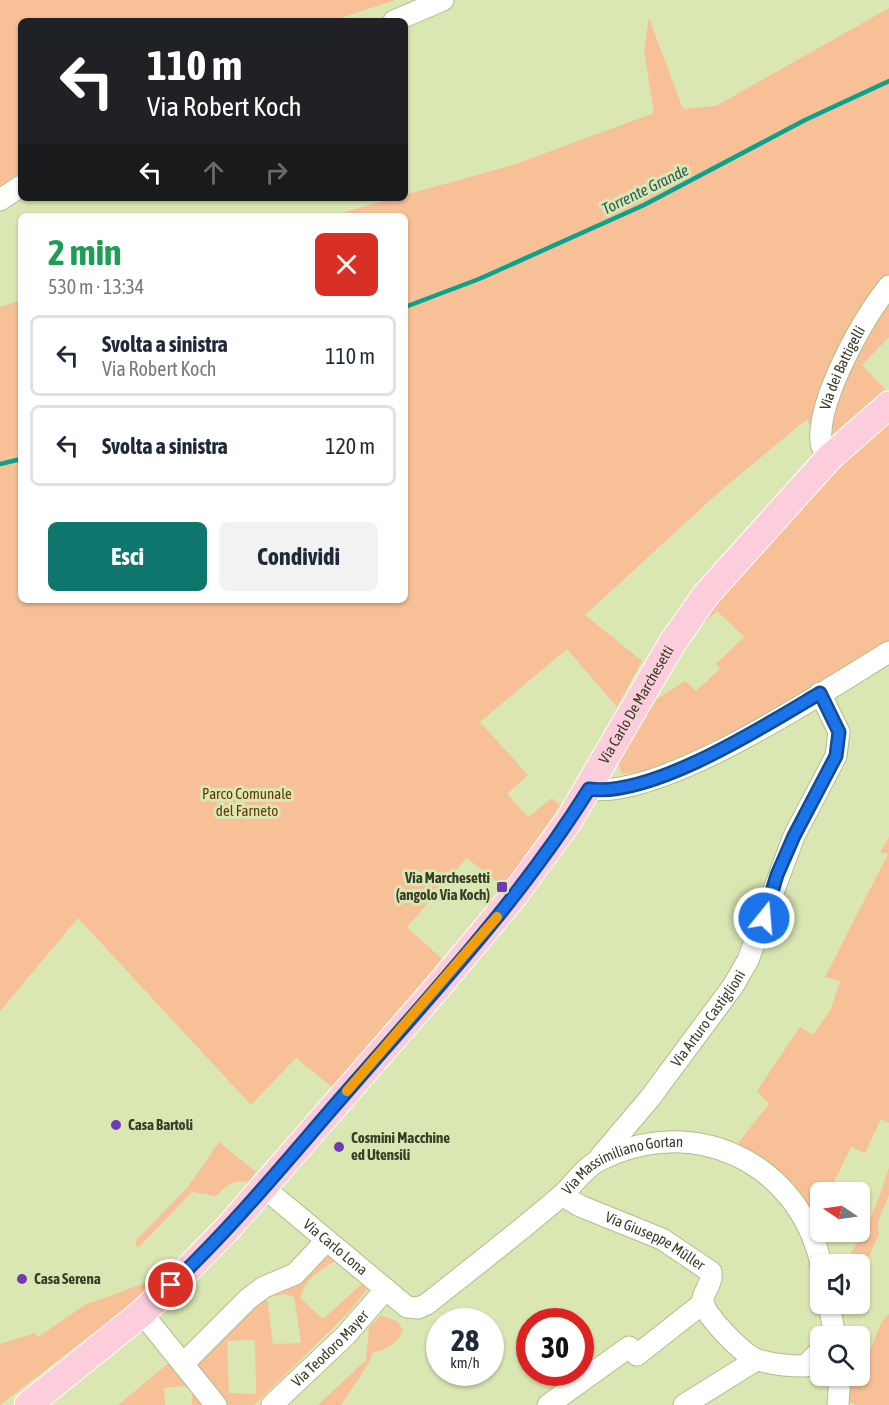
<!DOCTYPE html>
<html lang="it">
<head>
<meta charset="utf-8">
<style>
	body { margin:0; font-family:"Asap Condensed",sans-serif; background:#f2f2f3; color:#1f2937; height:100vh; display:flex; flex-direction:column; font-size:22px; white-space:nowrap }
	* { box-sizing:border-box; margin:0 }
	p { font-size:20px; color:#747a83 }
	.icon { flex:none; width:33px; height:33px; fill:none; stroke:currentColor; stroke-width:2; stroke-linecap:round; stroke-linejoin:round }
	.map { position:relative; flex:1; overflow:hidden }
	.panel { position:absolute; left:18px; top:213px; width:390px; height:390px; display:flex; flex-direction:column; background:#fff; border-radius:9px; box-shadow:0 2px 4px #0004 }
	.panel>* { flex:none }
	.banner { position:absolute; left:18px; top:18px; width:390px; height:183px; border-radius:9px; box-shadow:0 2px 4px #0004; background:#202124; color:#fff; overflow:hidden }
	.needle { width:39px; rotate:283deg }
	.fabs { position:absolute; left:810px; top:1182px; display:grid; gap:12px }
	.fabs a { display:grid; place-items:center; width:60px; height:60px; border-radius:9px; background:#fff; box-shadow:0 2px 4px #0004; font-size:30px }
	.speed { position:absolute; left:426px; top:1308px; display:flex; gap:12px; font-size:30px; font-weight:700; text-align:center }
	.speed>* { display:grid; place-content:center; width:78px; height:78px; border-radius:50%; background:#fff; box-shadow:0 2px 4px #0004; line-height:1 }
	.speed small { font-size:15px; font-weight:400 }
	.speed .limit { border:9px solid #d22; background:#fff; color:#111 }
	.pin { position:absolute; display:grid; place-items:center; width:51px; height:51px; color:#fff; margin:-26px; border:3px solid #fff; border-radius:50%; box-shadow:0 2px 6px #0007 }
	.me { position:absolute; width:66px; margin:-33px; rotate:17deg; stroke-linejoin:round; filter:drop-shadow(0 0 4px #0008) }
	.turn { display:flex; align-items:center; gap:21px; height:126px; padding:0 30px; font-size:27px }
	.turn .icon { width:78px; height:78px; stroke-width:2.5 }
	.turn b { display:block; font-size:42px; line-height:51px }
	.lanes { display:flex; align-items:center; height:57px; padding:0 30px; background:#0003; justify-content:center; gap:30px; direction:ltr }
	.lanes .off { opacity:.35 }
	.round { display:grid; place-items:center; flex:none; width:63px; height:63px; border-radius:9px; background:#f2f2f3 }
	.headline { display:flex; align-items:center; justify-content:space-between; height:102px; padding:0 30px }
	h1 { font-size:36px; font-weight:700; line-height:45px; color:#1e9e55 }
	.button { display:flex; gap:12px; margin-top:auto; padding:12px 30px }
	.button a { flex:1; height:69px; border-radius:9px; background:#0f766e; color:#fff; font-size:24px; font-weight:700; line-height:69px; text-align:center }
	.button a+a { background:#f2f2f3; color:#1f2937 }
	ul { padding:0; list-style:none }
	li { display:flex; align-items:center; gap:18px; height:81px; margin:0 12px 9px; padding:0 18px; border:3px solid #e0e1e3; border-radius:9px }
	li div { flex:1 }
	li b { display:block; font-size:22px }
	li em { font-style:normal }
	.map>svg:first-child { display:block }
</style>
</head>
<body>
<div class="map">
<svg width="889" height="1405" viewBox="0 0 889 1405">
	<rect width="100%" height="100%" fill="#dbe7b3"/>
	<path fill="#f7c097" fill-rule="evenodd" d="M0 0H396L331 21H21V172L0 186Z
		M889 8V276L877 289 813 432 807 419 719 492 585 615 642 661 617 707 567 649 480 722 528 775 507 794 528 817 552 798 560 806 503 887 467 858 407 927 442 959 332 1087 296 1058 251 1105 78 918 0 1011V307L21 300V600H405V216H330L395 198H405V195L513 165 654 113 644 50 649 18 683 109 716 106Z
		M889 296V337L862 365 885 389 833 434 827 429 854 348Z
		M889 422V641C839 669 669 780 621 773L617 760 647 705 685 681 696 691 720 669 716 664 744 637 717 611 693 633C750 557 815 481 889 422Z
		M889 837V1123L881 1119 865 1153 851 1147 829 1192H820V1219L816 1220 796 1188 778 1170 738 1143 769 1104 757 1091 800 1027 813 1035 831 1009 840 981 825 977 888 854 880 852Z
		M219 1142 256 1172 248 1182C232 1179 227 1186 216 1196L192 1192 139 1247 135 1246 137 1239 187 1188Z
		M889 1167V1195L878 1222 879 1234 860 1276V1264H841C866 1238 878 1202 889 1167Z
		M327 1253 336 1260C320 1272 306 1277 300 1298L323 1319 363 1283 369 1287 347 1314 254 1405H223L220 1392 193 1364 262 1297 298 1284ZM284 1294 294 1297 301 1343 273 1344 267 1298ZM255 1340 256 1394 229 1393 227 1341Z
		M161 1277 121 1312 0 1405V1344L35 1333 38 1337 85 1305Z
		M889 1314V1405H856L848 1401 849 1376 860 1375 882 1321Z
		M381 1315 398 1322 403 1330C397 1345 387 1349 372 1353L370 1361 341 1405H318L366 1360 369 1327Z
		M171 1361 209 1405H192V1390L183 1386 164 1388 165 1405H118Z"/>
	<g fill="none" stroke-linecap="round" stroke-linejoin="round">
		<path stroke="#07a38e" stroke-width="4.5" d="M405 307 479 279 644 205 805 120 889 81
			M0 464 21 459"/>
		<defs>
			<g id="minor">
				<path d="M394 21 443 0"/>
				<path d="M0 200 21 186"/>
				<path id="s1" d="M829 458C826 453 821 448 821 442 817 400 863 318 889 286"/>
				<path d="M589 789C662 800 823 692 889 652"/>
				<path id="s2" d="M600 1157 650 1098 733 986 748 960 794 836 836 756 839 732 820 693"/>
				<path id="s3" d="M263 1187 407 1307 418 1308 427 1304C472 1268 518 1233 562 1195 573 1185 584 1168 598 1161 692 1112 798 1161 821 1264"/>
				<path id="s4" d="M562 1195 580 1206 662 1239 711 1272C713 1285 701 1293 703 1303 708 1318 743 1355 758 1360 772 1364 790 1366 805 1366L820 1351"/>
				<path d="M829 1304 835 1336"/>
				<path d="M142 1313 216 1405"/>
				<path d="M183 1364 248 1299 264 1287 295 1274 327 1240"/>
				<path id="s5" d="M272 1405 345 1336 386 1289"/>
				<path d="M548 1405 629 1347 637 1355 703 1303"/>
				<path d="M684 1405 756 1360"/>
				<path d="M838 1405 840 1376"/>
			</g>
			<g id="major">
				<path id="s6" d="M28 1405 142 1313 186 1271 228 1228 437 988 512 898 568 822 671 645 705 596 829 458 889 405"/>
			</g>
		</defs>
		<use href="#minor" stroke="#b1bd8a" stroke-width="23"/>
		<use href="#major" stroke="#fff" stroke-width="29"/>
		<use href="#minor" stroke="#fff" stroke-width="21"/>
		<use href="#major" stroke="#fccedc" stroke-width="27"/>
	</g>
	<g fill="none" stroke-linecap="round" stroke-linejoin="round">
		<defs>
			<path id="route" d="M171 1285C238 1222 296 1149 357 1080 439 986 523 895 589 789 652 798 766 725 820 693L839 732 836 756 794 836 777 875 764 918"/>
		</defs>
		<use href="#route" stroke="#114b97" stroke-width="15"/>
		<use href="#route" stroke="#1a73e8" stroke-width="10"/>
		<path stroke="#f59e0b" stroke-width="10" d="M347 1091 497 917"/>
	</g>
	<g fill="#6e3bb2" stroke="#dbe7b3" stroke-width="2">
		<rect x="496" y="881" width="12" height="12" rx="3"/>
		<circle cx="116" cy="1125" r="6"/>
		<circle cx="339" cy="1147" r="6"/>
		<circle cx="22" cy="1279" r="6"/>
	</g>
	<g text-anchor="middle" stroke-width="6" stroke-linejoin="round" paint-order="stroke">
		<g font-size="15" fill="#393e29" stroke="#dbe7b3">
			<text dy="5" stroke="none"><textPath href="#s1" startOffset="96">Via dei Battigelli</textPath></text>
			<text dy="5" stroke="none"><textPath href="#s6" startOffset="933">Via Carlo De Marchesetti</textPath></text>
			<text dy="5" stroke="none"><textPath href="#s2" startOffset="176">Via Arturo Castiglioni</textPath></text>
			<text dy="5" stroke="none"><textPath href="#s3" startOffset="453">Via Massimiliano Gortan</textPath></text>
			<text dy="5" stroke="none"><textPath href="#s4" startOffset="104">Via Giuseppe Müller</textPath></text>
			<text dy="5" stroke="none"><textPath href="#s3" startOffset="94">Via Carlo Lona</textPath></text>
			<text dy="5" stroke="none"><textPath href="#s5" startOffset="81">Via Teodoro Mayer</textPath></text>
		</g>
		<g font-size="15" fill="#673808" stroke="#dbe7b3">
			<text x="247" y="799">Parco Comunale<tspan x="247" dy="17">del Farneto</tspan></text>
		</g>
		<g font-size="15" font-weight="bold" fill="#393e29" stroke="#dbe7b3" text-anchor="start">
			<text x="490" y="883" text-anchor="end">Via Marchesetti<tspan x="490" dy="17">(angolo Via Koch)</tspan></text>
			<text x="128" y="1130">Casa Bartoli</text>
			<text x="351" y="1143">Cosmini Macchine<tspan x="351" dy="17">ed Utensili</tspan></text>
			<text x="34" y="1284">Casa Serena</text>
		</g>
		<g font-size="16" font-style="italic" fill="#2b5f55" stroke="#dbe7b3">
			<text transform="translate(645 189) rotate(-26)" y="6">Torrente Grande</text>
		</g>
	</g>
</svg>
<div class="fabs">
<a><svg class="needle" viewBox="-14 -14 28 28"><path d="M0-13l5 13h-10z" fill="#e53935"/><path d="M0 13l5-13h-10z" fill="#747a83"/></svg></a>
<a><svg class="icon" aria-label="sound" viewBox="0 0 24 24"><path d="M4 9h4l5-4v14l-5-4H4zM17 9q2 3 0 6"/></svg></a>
<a><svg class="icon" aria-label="search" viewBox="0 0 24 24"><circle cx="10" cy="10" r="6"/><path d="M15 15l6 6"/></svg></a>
</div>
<div class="speed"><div>28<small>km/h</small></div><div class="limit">30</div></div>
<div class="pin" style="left:171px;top:1285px;background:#d93025"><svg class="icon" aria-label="arrive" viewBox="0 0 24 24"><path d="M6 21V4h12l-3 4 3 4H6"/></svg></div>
<svg class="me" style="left:764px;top:918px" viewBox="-20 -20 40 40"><circle r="17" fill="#1a73e8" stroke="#fff" stroke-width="3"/><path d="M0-11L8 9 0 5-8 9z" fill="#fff"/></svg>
<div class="banner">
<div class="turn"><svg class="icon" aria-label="left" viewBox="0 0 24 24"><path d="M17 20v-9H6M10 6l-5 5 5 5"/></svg><div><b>110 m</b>Via Robert Koch</div></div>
<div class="lanes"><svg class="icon" aria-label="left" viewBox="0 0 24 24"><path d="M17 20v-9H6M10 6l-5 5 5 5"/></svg><svg class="icon off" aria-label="ahead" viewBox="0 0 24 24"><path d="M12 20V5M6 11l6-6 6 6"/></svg><svg class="icon off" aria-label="right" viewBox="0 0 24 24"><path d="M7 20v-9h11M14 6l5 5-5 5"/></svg></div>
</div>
<section class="panel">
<div class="headline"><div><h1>2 min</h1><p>530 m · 13:34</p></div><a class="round" style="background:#d93025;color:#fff"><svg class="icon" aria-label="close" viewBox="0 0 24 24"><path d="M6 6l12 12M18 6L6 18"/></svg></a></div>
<ul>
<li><svg class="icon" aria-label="left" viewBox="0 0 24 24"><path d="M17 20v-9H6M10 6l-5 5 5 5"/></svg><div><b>Svolta a sinistra</b><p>Via Robert Koch</p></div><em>110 m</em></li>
<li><svg class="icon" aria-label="left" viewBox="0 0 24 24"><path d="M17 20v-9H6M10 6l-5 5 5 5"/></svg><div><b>Svolta a sinistra</b></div><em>120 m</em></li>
</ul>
<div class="button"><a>Esci</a><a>Condividi</a></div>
</section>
</div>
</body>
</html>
